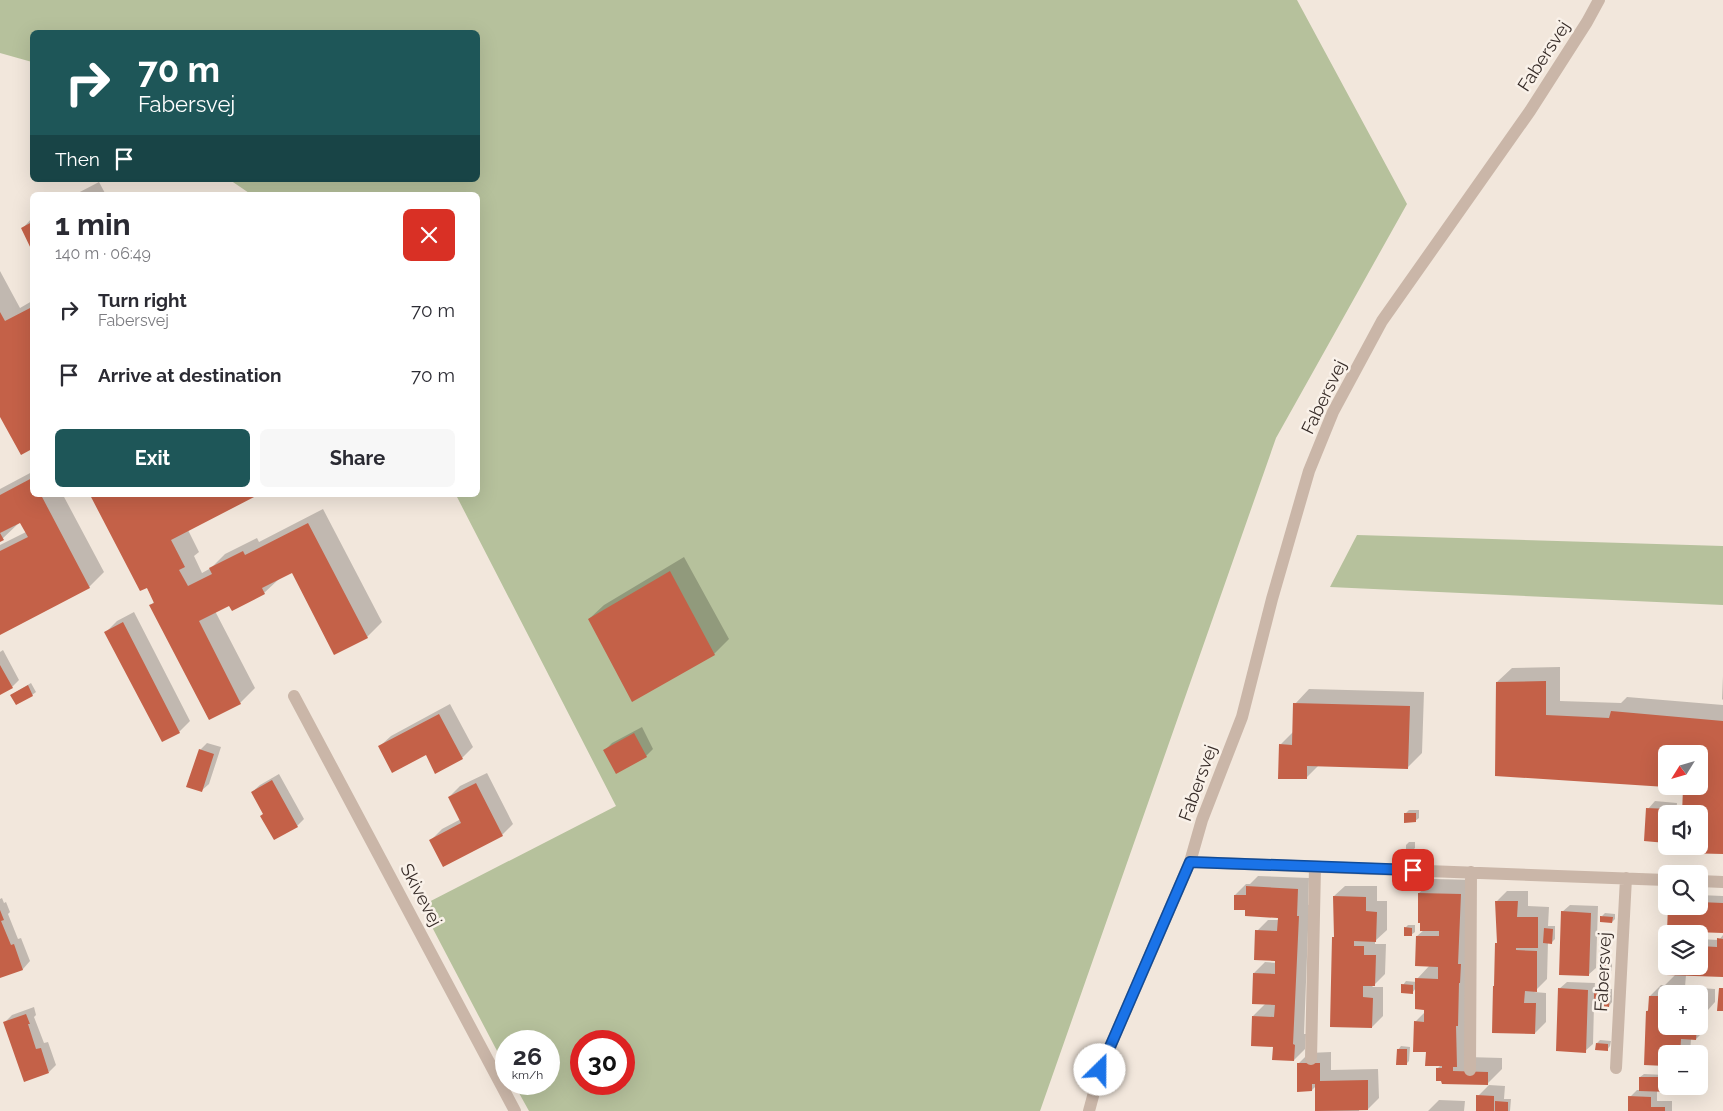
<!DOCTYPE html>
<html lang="en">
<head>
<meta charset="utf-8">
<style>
	body { margin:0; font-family:Raleway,sans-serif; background:#f7f7f7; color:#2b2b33; height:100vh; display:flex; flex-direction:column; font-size:19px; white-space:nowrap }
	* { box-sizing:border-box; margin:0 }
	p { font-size:16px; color:#7c7c81 }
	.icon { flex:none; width:28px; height:28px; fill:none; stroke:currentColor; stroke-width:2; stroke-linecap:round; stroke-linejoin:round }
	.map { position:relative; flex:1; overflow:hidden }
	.side { position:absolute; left:30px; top:192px; width:450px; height:305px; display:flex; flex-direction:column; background:#fff; border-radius:8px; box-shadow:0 5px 20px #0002 }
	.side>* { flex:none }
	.banner { position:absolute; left:30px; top:30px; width:450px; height:152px; border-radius:8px; box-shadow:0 5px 20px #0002; background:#1e5658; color:#fff; overflow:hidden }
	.needle { width:32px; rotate:233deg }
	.controls { position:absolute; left:1658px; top:745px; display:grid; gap:10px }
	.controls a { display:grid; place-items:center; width:50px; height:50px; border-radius:8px; background:#fff; box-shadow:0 5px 20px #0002; font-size:25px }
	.speed { position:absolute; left:495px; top:1030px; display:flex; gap:10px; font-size:25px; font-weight:700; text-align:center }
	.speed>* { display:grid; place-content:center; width:65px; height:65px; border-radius:50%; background:#fff; box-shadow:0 5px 20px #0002; line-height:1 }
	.speed small { font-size:12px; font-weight:400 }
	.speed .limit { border:8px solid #d22; background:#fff; color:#111 }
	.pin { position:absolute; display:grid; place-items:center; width:42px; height:42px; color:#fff; margin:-21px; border-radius:10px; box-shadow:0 2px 8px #0006 }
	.me { position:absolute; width:55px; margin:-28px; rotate:23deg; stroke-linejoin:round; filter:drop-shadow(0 0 4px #0008) }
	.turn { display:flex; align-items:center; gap:18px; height:105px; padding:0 25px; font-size:22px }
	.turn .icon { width:65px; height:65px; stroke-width:2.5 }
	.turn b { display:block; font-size:35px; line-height:42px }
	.then { display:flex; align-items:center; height:48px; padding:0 25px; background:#0003; gap:10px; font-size:19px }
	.round { display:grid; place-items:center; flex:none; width:52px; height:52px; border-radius:8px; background:#f7f7f7 }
	.overview { display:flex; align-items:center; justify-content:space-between; height:85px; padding:0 25px }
	h1 { font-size:30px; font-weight:700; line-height:38px }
	.cta { display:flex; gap:10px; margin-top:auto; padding:10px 25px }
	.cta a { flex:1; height:58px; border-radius:8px; background:#1e5658; color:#fff; font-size:20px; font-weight:700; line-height:58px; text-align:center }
	.cta a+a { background:#f7f7f7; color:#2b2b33 }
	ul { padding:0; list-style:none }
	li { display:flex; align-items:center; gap:15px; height:65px; padding:0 25px }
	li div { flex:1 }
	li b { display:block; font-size:19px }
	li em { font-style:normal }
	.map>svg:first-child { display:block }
</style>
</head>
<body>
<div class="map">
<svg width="1723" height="1111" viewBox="0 0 1723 1111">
	<rect width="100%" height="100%" fill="#f2e7dc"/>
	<path fill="#b6c19c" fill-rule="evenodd" d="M0 0H1297L1407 204 1276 438 1040 1111H529L514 1084H549V1041H506V1068L421 906 616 806 456 495H478V195H252L230 180H478V32H32V62L0 53ZM581 1041H624V1084H581Z
		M1357 535 1723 546V605L1330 587Z"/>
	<path fill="#0003" fill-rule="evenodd" d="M99 182 106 195H74Z
		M32 218V248L22 229Z
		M0 271 20 308 32 301V448L21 454 0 414Z
		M32 472V495H63L104 572 89 587 0 634V545L26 532 21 521 0 541V489Z
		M91 495H256L188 530 199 552 194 556 202 573 211 568 225 554 257 538 259 542 323 509 382 622 367 637 292 571 279 579 264 593 230 604 215 611 255 688 240 703 209 719 151 605 155 601Z
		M684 557 729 639 714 654 632 700 589 619 604 605Z
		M134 612 190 721 179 732 106 632 117 621Z
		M3 650 19 680 12 687 0 693V652Z
		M1560 667V701L1621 703 1627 697 1723 705V853L1699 846V814L1684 787 1675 786H1699V754H1666V786L1497 775V682L1512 668Z
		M1723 676V700L1722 699Z
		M31 683 36 692 32 695H11Z
		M1309 689 1424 692 1422 753 1408 767 1319 765 1306 778 1280 745 1294 731 1295 704Z
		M450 704 473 747 462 758 380 746 391 736Z
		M642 727 653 749 646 756 605 750 612 743Z
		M207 743 221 747 209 784 201 791 200 750Z
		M487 773 513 824 502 835 431 840 442 829 461 819 449 797 460 786Z
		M279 774 304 819 297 826 264 813 252 792 260 785Z
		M1655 801 1677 803 1676 814H1666V841L1646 840 1648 809Z
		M1409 810H1419V818L1415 821 1405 814Z
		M1409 842H1415V848L1412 851H1406V845Z
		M1258 876 1309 878 1308 905H1309L1304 1034H1306L1305 1049 1294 1060 1274 1046 1253 1016 1266 1003 1254 973 1265 962 1277 963 1257 931 1268 920H1279V917L1247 909 1235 895 1246 884H1250Z
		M1434 879 1475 880 1467 1057 1502 1058V1069L1487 1084 1437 1069 1441 1065 1427 1051 1415 1022 1425 1012 1416 988 1412 993 1403 985 1406 981 1417 982V979L1430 965 1417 936 1424 930 1419 893Z
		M1345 886H1377V901H1387V930L1375 941V944H1386L1385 974 1372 987H1383V1016L1372 1027 1335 936 1334 896Z
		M1507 891H1528V906L1549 907 1548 926H1555V939L1551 943 1548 942 1547 979 1534 992 1546 993V1022L1535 1033 1498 942 1496 902Z
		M1699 895 1723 896V932L1684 931 1683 934H1676L1699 906Z
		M2 898 4 903 6 902 10 912 8 914 18 939 21 938 30 961 23 969 0 977V899Z
		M1570 905 1598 906 1596 968 1588 975 1562 912Z
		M1605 913 1615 914V919L1612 922 1602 916Z
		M1408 925H1415V932L1411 935 1405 928Z
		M1723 935V976L1686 975 1685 987 1715 989V1002L1708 1010 1707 1028 1696 1039H1691L1690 1054H1666V1064L1645 1063 1647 1011 1649 1009 1650 996 1661 985H1665L1676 974 1699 966V939L1719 940ZM1666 994H1699V1026H1666Z
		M1603 959H1612V970L1609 973 1600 962Z
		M1567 982 1595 983 1594 993 1599 988 1612 989V1002L1609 1006 1594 1005 1593 1044 1585 1051 1559 989Z
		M34 1007 36 1015 34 1017 44 1043 48 1042 56 1065 49 1072 5 1022 12 1015Z
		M1600 1040 1611 1041 1610 1046 1607 1050 1597 1043Z
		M1401 1046 1410 1047 1409 1061 1406 1064 1398 1050Z
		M1331 1052V1070L1378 1069 1379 1098 1368 1109H1359V1111H1317L1316 1086 1312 1090 1298 1064 1309 1053Z
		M1644 1074 1666 1075V1086L1673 1087 1669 1090H1657V1101H1672V1111H1629L1630 1097 1637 1090H1640V1077Z
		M1489 1085 1505 1086 1504 1099H1511L1510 1111H1477L1478 1096Z
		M1439 1100 1465 1101 1464 1111H1428Z"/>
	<path fill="#c46148" d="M32 222V251L21 228Z
		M32 307V449L21 455 0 417V312L5 321Z
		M32 478V495H41L90 588 0 635V551L28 537 20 523 0 533 4 540 0 542V495Z
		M90 495H258L171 540 185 567 179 570 188 586 212 574 209 568 243 551 245 555 308 523 368 638 334 655 292 573 262 588 265 594 232 611 229 606 199 621 241 704 209 720 149 605 154 603 147 588 140 591Z
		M670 571 715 655 632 702 588 619Z
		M123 622 180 733 162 742 104 632Z
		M0 665 13 688 0 695Z
		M1546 681V715L1609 718 1611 711 1723 721V854L1681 853 1682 846H1699V814H1682L1683 788H1678V786H1699V754H1666V787L1495 776 1496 682Z
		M28 685 33 696 16 705 10 695Z
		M1293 703 1410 706 1408 769 1307 766V779H1278L1279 744 1292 745Z
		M439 714 463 759 435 774 426 755 392 773 378 746Z
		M634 733 647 757 616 774 603 750Z
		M199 749 214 754 202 792 186 787Z
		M272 780 298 827 274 840 260 816 263 814 251 792Z
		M476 783 503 836 443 867 429 840 461 823 448 797Z
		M1646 808 1670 809V814H1666V843L1644 841Z
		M1404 813H1416V822L1404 823Z
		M1246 886 1298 889 1297 916H1299L1293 1044 1295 1045 1294 1061 1272 1060 1273 1047 1251 1046 1252 1016 1274 1017 1275 1005 1252 1004 1253 973 1275 974V961L1254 960 1255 930 1277 931 1278 918 1245 916V910H1234V895H1246Z
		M1418 893 1461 894 1458 964H1461L1460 983H1459L1458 1026H1456L1457 1067H1453V1071L1488 1072V1085L1442 1084 1441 1081H1436V1068H1442V1066H1425L1426 1052H1413L1414 1021 1424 1022V1010L1415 1009V978L1438 979V967L1415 966 1416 936H1439V931H1420V923H1418Z
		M1333 896 1366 897V911L1377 912 1376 942 1354 941V946H1364V955H1376L1375 986H1363V997L1373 998 1372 1028 1330 1027 1332 937H1334Z
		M1495 901H1518L1517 917H1538V948H1516V950L1537 951V992L1525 991 1524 1003H1536L1535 1034 1492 1033 1493 986H1494L1495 943H1497Z
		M1699 902 1723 903V933L1667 931 1668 906H1699Z
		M0 910 4 920 1 921 11 945 14 944 23 970 0 978Z
		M1561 911 1591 913 1589 976 1559 975Z
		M1600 916 1613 917 1612 923 1600 922Z
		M1404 927 1412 928V936H1404Z
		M1544 928 1553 929 1552 944 1543 943Z
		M1717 938 1723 939V977L1666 975V966H1699V946L1717 947Z
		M1599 961 1610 962 1609 974H1599Z
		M1401 984 1413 985V994L1401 993Z
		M1663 986H1675V994H1666V1026H1697L1696 1040 1681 1039 1680 1054H1666V1066L1644 1065 1646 1011H1648L1649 996H1662Z
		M1558 988 1588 990 1586 1053 1556 1051Z
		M1719 988H1723V1011H1717Z
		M1594 991H1610L1609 1007 1594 1006Z
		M1699 999H1705V1014H1699Z
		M26 1014 30 1024H28L36 1049 41 1048 49 1073 24 1082 3 1022Z
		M1596 1043 1608 1044V1051L1595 1050Z
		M1397 1049H1407V1065H1396Z
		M1297 1063H1320V1081L1368 1080V1110L1315 1111V1084H1312V1091L1297 1092Z
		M1639 1077H1666V1086H1670V1092L1639 1091Z
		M1476 1095 1494 1096V1111H1476Z
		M1628 1096 1651 1097V1107H1665V1111H1628Z
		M1495 1101 1508 1102V1111H1495Z"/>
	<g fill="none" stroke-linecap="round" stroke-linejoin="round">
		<path stroke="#cab6a8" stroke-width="12" d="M294 696 515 1111
			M1190 862 1666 880
			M1699 881 1723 882
			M1311 1059 1315 867
			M1616 1068 1626 878
			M1470 1070 1471 872
			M1089 1111 1100 1070 1190 862 1202 820 1242 717 1272 599 1309 471 1333 412 1382 321 1530 111 1587 22 1599 0"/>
	</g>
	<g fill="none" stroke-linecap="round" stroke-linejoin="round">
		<defs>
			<path id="route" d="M1100 1070 1190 862 1413 870"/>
		</defs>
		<use href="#route" stroke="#114b97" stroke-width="12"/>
		<use href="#route" stroke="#1a73e8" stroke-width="9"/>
	</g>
	<g text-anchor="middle" stroke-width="5" stroke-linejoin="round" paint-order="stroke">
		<g font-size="18" fill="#372c28" stroke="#f9f1e9">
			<text transform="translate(1544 56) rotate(-57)" y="6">Fabersvej</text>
			<text transform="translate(1324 397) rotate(-64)" y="6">Fabersvej</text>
			<text transform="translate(1198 783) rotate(-70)" y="6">Fabersvej</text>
			<text transform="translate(421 895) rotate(62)" y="6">Skivevej</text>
			<text transform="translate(1603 972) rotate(-87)" y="6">Fabersvej</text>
		</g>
	</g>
</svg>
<div class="controls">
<a><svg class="needle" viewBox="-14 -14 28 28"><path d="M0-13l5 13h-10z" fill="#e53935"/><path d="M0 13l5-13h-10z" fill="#7c7c81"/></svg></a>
<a><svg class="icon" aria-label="sound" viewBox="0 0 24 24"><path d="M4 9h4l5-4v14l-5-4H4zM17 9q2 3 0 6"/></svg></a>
<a><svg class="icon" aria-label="search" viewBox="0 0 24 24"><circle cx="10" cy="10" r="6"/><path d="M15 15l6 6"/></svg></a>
<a><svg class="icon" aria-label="layers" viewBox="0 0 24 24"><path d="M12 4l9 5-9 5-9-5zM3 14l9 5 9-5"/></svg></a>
<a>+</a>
<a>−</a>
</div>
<div class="speed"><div>26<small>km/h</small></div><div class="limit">30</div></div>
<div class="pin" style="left:1413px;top:870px;background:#d93025"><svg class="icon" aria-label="arrive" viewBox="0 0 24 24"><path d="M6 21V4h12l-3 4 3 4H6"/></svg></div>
<svg class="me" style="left:1100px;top:1070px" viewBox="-20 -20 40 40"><circle r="19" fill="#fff"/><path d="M0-13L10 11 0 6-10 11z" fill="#1a73e8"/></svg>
<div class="banner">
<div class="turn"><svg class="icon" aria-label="right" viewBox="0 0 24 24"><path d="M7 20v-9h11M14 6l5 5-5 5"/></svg><div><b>70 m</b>Fabersvej</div></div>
<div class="then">Then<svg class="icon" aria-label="arrive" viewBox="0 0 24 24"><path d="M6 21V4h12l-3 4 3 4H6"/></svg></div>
</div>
<section class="side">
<div class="overview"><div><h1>1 min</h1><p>140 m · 06:49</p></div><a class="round" style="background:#d93025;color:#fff"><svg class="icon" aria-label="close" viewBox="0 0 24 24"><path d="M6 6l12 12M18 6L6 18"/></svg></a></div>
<ul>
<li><svg class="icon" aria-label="right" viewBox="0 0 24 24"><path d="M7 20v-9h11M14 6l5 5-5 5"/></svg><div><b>Turn right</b><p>Fabersvej</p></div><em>70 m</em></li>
<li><svg class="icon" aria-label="arrive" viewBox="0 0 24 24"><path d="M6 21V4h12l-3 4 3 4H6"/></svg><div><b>Arrive at destination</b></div><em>70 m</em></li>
</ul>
<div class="cta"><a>Exit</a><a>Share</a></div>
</section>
</div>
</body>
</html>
